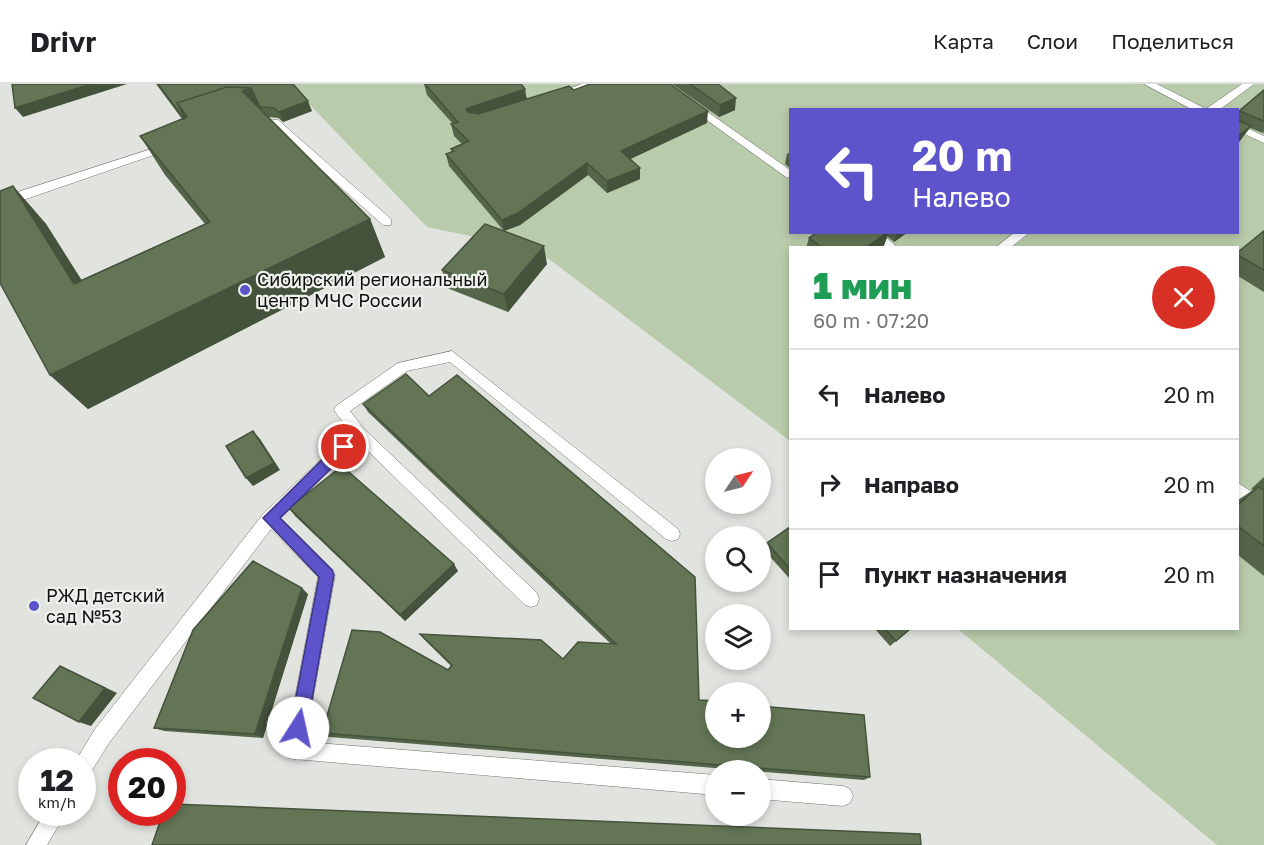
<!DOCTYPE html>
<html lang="ru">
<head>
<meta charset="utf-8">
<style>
	body { margin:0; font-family:"Golos Text",sans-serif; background:#f2f2f2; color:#202124; height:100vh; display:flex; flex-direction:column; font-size:22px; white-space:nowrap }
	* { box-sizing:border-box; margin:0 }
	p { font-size:20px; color:#757577 }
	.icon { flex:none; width:33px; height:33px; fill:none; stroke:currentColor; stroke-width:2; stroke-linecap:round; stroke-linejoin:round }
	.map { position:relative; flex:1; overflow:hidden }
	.side { position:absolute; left:789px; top:162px; width:450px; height:384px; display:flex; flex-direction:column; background:#fff; border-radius:0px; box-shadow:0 3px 9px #0003 }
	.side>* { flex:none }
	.banner { position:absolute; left:789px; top:24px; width:450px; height:126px; border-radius:0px; box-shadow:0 3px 9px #0003; background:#5d53cb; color:#fff; overflow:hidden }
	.needle { width:39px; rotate:55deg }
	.controls { position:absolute; left:705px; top:364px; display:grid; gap:12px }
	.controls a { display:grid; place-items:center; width:66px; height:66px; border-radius:50%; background:#fff; box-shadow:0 3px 9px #0003; font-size:30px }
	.speed { position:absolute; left:18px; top:664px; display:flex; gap:12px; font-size:30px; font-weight:700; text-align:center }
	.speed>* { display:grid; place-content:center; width:78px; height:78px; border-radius:50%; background:#fff; box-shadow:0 3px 9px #0003; line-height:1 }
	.speed small { font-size:15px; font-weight:400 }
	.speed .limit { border:9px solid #d22; background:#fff; color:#111 }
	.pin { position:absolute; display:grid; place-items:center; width:51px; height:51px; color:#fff; margin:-26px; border:3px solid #fff; border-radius:50%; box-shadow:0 2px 6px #0007 }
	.me { position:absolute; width:66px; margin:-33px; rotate:10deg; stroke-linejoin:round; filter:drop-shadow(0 0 4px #0008) }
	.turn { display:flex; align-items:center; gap:21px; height:126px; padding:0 24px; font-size:27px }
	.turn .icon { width:78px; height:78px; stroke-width:2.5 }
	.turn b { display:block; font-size:42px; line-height:51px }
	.round { display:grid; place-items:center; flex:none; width:63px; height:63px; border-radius:32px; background:#f2f2f2 }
	.summary { display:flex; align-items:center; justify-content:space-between; height:102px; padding:0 24px }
	h1 { font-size:36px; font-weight:800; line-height:45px; color:#1e9e55 }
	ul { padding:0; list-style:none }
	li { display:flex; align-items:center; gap:18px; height:90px; padding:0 24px; border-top:2px solid #e0e0e0 }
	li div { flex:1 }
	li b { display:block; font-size:22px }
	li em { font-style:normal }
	header { display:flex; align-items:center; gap:36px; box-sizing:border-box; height:84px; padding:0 30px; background:#fff; border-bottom:2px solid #e0e0e0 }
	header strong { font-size:28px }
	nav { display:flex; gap:33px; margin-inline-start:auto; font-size:21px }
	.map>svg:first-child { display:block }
</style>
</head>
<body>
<header>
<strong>Drivr</strong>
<nav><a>Карта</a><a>Слои</a><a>Поделиться</a></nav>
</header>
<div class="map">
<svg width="1264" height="761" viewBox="0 0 1264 761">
	<rect width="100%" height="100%" fill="#e0e3de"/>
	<path fill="#b8cbaa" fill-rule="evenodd" d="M290 0H1264V761H1217L958 545 1238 544V164H790V357L537 166 427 143ZM790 26H1238V148H790Z"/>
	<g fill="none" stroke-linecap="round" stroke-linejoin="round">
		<defs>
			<path id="service" d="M582 0H597L559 14 550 12Z
				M657 0H668L790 86V94L786 93Z
				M1144 0H1157L1206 25 1242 0H1254L1219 26H1193Z
				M253 34 278 36 391 135V141H383L271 41 249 39 248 37Z
				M1238 40 1264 52V59L1238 47Z
				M170 59 174 60V64L0 124V115L5 112Z
				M865 148H880L898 164H883Z
				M1015 148H1030L1010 164H995Z
				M452 267 678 445 680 450 678 455 672 457 666 455 450 278 407 287 350 327 364 345 537 509 539 515 537 521 531 523 525 521 359 358 281 434 333 486 335 491 305 658 716 691V711L294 675 287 673 285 666 318 493 271 445 109 659 89 691 82 693V678H75L95 645 264 429 350 348 334 326 336 322 398 279Z
				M1238 399 1264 416V432L1238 414Z
				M760 695 843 702 850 705 853 712 850 719 843 722 760 715Z
				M45 729H66L47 761H26Z"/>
		</defs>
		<use href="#service" stroke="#70736e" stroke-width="1"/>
		<use href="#service" fill="#fff" fill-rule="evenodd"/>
	</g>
	<path fill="#556549" d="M156 0H293L312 27 283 38 278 34 268 33 370 135 385 173 88 325 50 291 13 102 46 140 81 196 205 140 165 91 140 52 182 35Z
		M424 0H521L527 15 574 6 707 39 630 75 640 95 607 109 588 91 520 141 504 147 547 180 508 228 447 204 442 186 504 147 449 82 446 70 452 68 451 65 462 60 454 52 451 40H453L427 11Z
		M672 0H718L735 26 719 33Z
		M1264 6V48L1263 49 1250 44 1238 59V29Z
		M790 68V84L785 80 787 70Z
		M1264 147V208L1238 192V168Z
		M817 148H908L894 158 887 152 883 164H806L809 154Z
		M363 320 699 616 870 693 864 696 329 653 322 649 448 586 451 582 424 555 420 550 563 575 611 560 368 328Z
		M1264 393V492L1238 471V416L1253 406 1251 405Z
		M289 424 458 487 405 537 295 432Z
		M790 444V495L764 466 767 459Z
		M308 510 263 654 164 647 154 644Z
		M874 544H912L890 562Z"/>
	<path fill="#45523c" d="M91 0H127L23 33 15 24Z
		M251 4 269 43 242 7Z
		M525 5 527 17 469 37 466 25Z
		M736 14 735 26 719 33 720 21Z
		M308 17 312 27 283 38 279 28Z
		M708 27 707 39 622 79 621 67Z
		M1251 42 1239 58 1238 59V52Z
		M587 79 588 91 520 141 504 147 502 136Z
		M640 84V95L607 109V97Z
		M13 102 46 140 107 236 74 200Z
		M370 135 385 173 88 325 50 291Z
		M889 148 883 164H865Z
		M898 148H908L894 158Z
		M544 162 547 180 508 228 504 210Z
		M253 347 260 355 280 386 253 402 246 394Z
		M454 480 458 487 405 537 400 531Z
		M302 504 308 510 263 654 255 650Z
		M60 582 117 609 91 642 79 638Z"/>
	<path fill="#637555" stroke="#45523c" stroke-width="1.5" d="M12 0H91L15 24Z
		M158 0H293L308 17 279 28 274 24 260 23 251 4 227 3 177 19 185 34 184 35Z
		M425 0H521L525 5 466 25 468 28 478 30 569 2 574 6 590 0H670L708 27 621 67 640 84 607 97 587 79 518 129 502 136 446 70 454 67 451 65 469 57 451 40 458 38Z
		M690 0H718L736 14 720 21Z
		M227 3 251 4 242 7 370 135 50 291 0 199V107L13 102 74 200 210 138 140 52 187 33 177 19Z
		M1264 6V37L1239 27Z
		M1238 36 1251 42 1238 52Z
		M485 140 544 162 504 210 442 186Z
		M1264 147V186L1238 171V168Z
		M817 148H888L865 164H823L809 154Z
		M406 290 429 312 457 291 695 493 699 616 716 617V654H760V622L864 631 870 693 322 649 352 546 380 548 448 586 452 581 420 550 541 556 563 575 578 558 616 560 363 320Z
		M253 347 274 379 246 394 226 362Z
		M342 382 454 480 400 531 289 424Z
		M1258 403 1264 406V462L1238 442V421Z
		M790 443V485L767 459Z
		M253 477 302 504 255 650 154 644 193 546Z
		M884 544H911L896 557Z
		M60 582 105 604 79 638 33 614Z
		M172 720 920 750 921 761H152L163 729H172Z"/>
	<path fill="#5d53cb" stroke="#3c3684" stroke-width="1.5" d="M344 358 351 363 349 367 280 434 332 486 334 491 307 644 304 650 298 653 292 650 290 644 319 493 263 434 339 359Z"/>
	<g fill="#5d53cb" stroke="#edf1eb" stroke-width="2">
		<circle cx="245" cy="206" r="6"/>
		<circle cx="34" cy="522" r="6"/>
	</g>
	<g text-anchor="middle" stroke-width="4.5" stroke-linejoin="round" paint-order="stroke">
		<g font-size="18" fill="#0f100e" stroke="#edf1eb" text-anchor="start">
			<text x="257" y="202">Сибирский региональный<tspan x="257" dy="21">центр МЧС России</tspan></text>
			<text x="46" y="518">РЖД детский<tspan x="46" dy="21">сад №53</tspan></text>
		</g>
	</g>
</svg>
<div class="controls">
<a><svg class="needle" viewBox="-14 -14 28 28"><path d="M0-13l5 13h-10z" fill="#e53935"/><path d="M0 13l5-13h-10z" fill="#757577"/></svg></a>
<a><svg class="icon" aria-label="search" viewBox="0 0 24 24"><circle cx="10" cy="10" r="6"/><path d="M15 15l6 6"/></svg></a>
<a><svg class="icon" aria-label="layers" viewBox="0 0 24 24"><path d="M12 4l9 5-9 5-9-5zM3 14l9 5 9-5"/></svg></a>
<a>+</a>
<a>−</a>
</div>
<div class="speed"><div>12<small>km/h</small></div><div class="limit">20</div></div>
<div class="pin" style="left:344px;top:363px;background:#d93025"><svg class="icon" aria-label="arrive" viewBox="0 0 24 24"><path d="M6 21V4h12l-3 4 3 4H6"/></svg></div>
<svg class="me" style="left:298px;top:644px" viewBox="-20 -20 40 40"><circle r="19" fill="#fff"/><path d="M0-13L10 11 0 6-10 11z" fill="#5d53cb"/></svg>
<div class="banner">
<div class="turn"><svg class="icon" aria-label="left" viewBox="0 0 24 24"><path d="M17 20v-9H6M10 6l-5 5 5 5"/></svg><div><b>20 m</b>Налево</div></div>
</div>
<section class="side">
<div class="summary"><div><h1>1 мин</h1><p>60 m · 07:20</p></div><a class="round" style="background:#d93025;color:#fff"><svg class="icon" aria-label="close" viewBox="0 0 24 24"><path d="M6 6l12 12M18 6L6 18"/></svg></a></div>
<ul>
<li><svg class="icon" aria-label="left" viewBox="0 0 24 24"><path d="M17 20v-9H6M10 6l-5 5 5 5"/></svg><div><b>Налево</b></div><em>20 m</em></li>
<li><svg class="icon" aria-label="right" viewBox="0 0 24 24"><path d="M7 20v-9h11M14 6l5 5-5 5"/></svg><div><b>Направо</b></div><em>20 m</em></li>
<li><svg class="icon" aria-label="arrive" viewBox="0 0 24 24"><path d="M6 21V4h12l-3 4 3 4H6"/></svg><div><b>Пункт назначения</b></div><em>20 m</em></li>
</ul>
</section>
</div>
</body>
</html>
